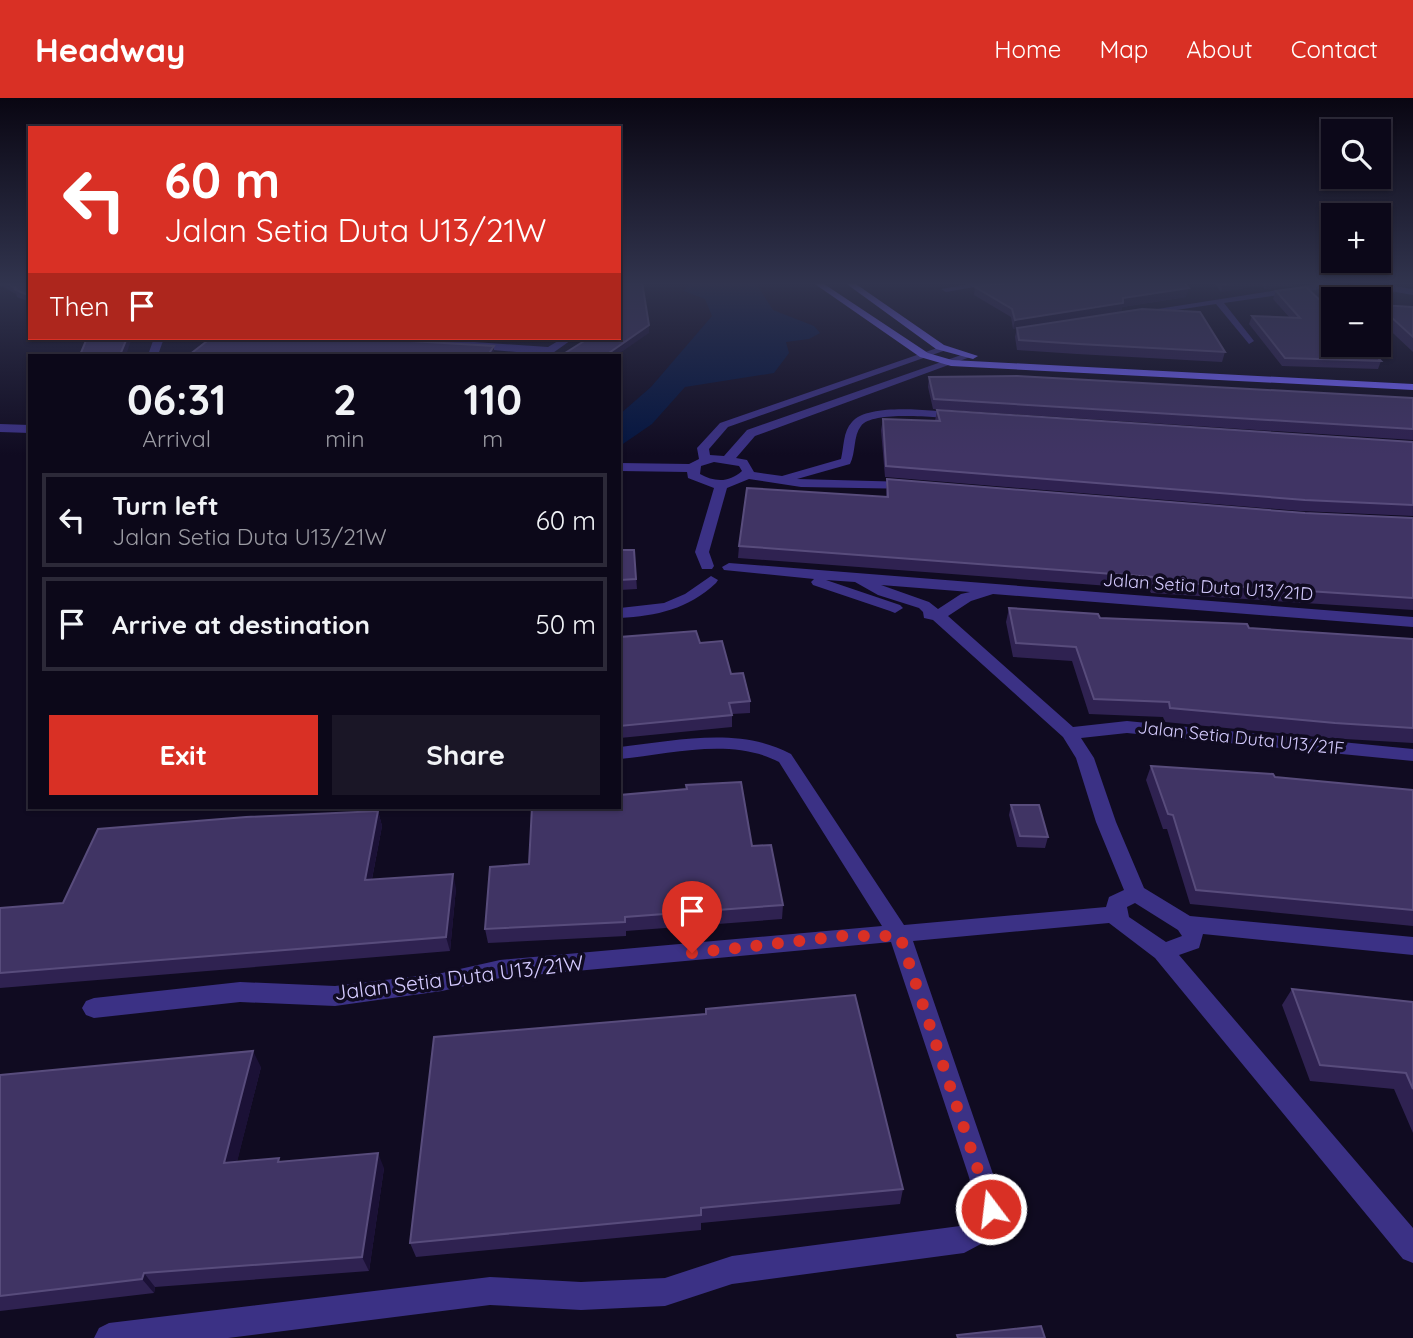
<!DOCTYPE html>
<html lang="en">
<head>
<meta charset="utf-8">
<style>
	body { margin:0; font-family:Quicksand,sans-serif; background:#1a1626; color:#f1f3f6; height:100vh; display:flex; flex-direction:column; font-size:26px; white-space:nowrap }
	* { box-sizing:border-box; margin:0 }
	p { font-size:23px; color:#9a9aa2 }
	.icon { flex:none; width:38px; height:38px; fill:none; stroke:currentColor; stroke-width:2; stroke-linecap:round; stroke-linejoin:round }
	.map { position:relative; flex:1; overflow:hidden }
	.side { position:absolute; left:28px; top:256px; width:593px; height:455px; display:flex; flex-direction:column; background:#0c0819; border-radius:0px; box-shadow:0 2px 5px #0004,0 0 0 2px #2c2938 }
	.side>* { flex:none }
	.banner { position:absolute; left:28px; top:28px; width:593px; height:214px; border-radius:0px; box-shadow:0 2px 5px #0004,0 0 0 2px #2c2938; background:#d93025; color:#fff; overflow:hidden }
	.controls { position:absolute; left:1321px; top:21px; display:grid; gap:14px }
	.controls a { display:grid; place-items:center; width:70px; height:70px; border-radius:0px; background:#0c0819; box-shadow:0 2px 5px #0004,0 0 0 2px #2c2938; font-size:35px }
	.pin { position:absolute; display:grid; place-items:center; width:60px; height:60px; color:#fff; margin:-72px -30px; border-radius:50% 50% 50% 0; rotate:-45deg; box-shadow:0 0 7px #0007 }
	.pin .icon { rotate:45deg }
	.me { position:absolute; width:77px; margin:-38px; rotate:345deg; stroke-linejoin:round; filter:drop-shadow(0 0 5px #0008) }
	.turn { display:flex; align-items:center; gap:24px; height:147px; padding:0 21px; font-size:32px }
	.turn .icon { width:91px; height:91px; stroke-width:2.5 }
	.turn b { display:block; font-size:49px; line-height:60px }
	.then { display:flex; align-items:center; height:66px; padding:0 21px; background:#0003; gap:14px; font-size:26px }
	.eta { display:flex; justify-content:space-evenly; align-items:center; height:119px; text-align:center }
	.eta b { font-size:42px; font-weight:700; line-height:49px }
	.cta { display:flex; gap:14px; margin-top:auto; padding:14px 21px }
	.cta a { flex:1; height:80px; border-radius:0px; background:#d93025; color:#fff; font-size:28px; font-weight:700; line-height:80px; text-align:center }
	.cta a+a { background:#1a1626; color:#f1f3f6 }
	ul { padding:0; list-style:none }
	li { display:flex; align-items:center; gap:21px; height:94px; margin:0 14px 10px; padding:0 7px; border:4px solid #2c2938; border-radius:0px }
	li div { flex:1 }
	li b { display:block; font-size:26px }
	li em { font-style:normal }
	header { display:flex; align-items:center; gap:42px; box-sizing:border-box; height:98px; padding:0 35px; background:#d93025; color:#fff }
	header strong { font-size:33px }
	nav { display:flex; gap:38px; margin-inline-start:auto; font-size:24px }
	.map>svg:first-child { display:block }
</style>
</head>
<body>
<header>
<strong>Headway</strong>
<nav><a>Home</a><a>Map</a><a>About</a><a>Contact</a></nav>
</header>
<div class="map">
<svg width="1413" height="1240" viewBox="0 0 1413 1240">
	<rect width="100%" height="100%" fill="#100b21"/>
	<path fill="#041540" d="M690 184H755L773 212 814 228 820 235 809 241 786 244 789 255 774 275 685 289 652 326 620 348V316L651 289 712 218 705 201 684 193Z"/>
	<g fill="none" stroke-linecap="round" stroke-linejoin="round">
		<path fill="#3b3185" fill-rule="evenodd" d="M982 184H1002L946 194 941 191Z
			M1329 184H1366L1413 191V197L1350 186 1337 188 1349 201H1340L1328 190 1224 205 1254 243 1249 246 1216 206 1137 218 1132 215Z
			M1379 233 1391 242V246H1383L1379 242Z
			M154 240H164L158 257H148Z
			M563 240H574L550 257 446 248 441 245 446 242 548 249Z
			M940 249 949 251 728 329 709 351 710 357 724 358 747 332 964 256 973 258 755 338 736 360 747 362 754 374 782 378 841 361C844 349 843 333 852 324 869 304 934 313 959 315L965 318 959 321C940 320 873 312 861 328 853 338 856 355 850 366L797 381 910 384 915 385V391L801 389 749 381 727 390 709 454 714 468 712 471H702L695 454 714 390 688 380 687 374 620 373V365L689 366 699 361 697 350 720 325ZM714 364 739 368 742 373C729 385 714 384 700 376L701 368Z
			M0 326 30 327V335L0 334Z
			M729 465 1413 519V529L993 496 971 503 948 518 1073 629 1127 623 1413 651V663L1127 635 1081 640 1094 660 1116 724 1144 790 1190 818 1413 839V857L1203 836 1199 850 1179 857 1413 1130V1165L1403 1161 1155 860 1109 825 913 843 1005 1111 994 1139 964 1155 732 1186 665 1208 581 1212 490 1207 228 1240H94L99 1230 109 1225 490 1179 581 1184 665 1180 732 1158 960 1128C986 1112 975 1101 968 1076L891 844 500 880 442 893 335 908 240 904 94 920 86 917 82 910 86 903 94 900 240 884 335 888 442 875 500 862 882 828 779 664C732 639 670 656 620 661V649C676 643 739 628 791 656L904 827 1106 809 1109 799 1124 792 1096 724 1076 660 1063 639 933 522 924 520 923 514 919 510 878 497 855 484 826 482 900 507 903 510 895 515 890 513 813 487 811 484 814 481 724 472 722 469ZM881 487 970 494 961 496 938 511 929 504ZM1135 805 1178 832 1182 838 1166 844 1129 819 1127 809Z
			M711 478 718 482 716 485C688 511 657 518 620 520V510L664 505 685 496Z"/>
		<path fill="#7262ff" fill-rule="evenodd" d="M812 184H821L928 255 952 262 1413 286V292L951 268 920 259Z
			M844 184H853L944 247 978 258 973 261 936 251Z"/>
	</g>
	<path fill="#2f2251" d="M0 184H30V204L17 199 16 196 0 187Z
		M1004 184H1184L1186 199 1122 209 1121 214 1059 223 1225 254 1222 264 1077 256 1017 252 1015 239 1017 230 1013 231 1011 219 974 197 975 189 1004 185Z
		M1213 184H1295L1294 187 1265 191 1262 187 1221 194Z
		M1276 193 1381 263 1378 271 1282 268 1249 226 1252 218 1290 220 1273 201Z
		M1379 207 1413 209V254L1379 222Z
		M425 240H505L502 244Z
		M929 279 1413 300V342L933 311 928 289Z
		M937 312 1413 344V418L1300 413 885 379 881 332 883 321 935 323Z
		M887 381 1305 415 1413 420V512L1151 495 1149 491 738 460 739 448 886 398Z
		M620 452H634L637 491 620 492Z
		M1009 510 1100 520 1413 541V645L1328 640 1165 624 1163 619 1089 616 1072 563 1013 559 1006 524Z
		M620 539 700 545 731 576 750 603V615L732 616V629L620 640Z
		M1151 668 1413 692V828L1190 806 1167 731H1163L1146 682Z
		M1011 707 1048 739 1045 750 1017 749 1009 717Z
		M378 713 382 728 372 781 456 790 450 853 0 890V810L63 805Z
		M752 748 783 807 782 821 626 833V838L488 845 485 831 529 766Z
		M1292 891 1413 904V1035L1394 991 1310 983 1282 907Z
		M706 911 903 1091 900 1106 701 1125V1132L416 1159 410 1145 706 916Z
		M261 969 237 1063 281 1064 384 1070 369 1173 155 1189 154 1195 0 1213V977Z"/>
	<path fill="#1b1136" d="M1242 184H1263L1262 187 1221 194 1223 186Z
		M1268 184H1295L1294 187 1265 191Z
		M1189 190 1186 199 1122 209 1121 214 1013 231 1015 222 1123 200Z
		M649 227V235L617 257H606Z
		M127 240H132L126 257H120Z
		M494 248V257H488Z
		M378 713 382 728 369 796 365 782Z
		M453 776 456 790 450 853 446 839Z
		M253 953 261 969 233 1080 224 1065Z
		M378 1055 384 1070 369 1173 362 1159Z
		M144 1175 155 1189 154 1195 142 1181Z"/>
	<path fill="#403464" stroke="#584c7c" stroke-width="2" d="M4 184H30V198L14 191H17Z
		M620 184H642L649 227 606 257H562L589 240H620Z
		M1016 184H1184L1189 190 1123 200V205L1015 222 1012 211 975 189Z
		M1221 184H1242L1223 186Z
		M1306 189 1326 208H1330L1334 211V247H1366L1381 263 1285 260 1252 218 1300 220 1276 193Z
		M1379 207 1413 209V239L1379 208Z
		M1142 211 1200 214 1225 254 1079 246 1019 242 1017 230Z
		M87 240H127L120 257H80Z
		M211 240H360L494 248 488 257H189Z
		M1017 278 1413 300V331L934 301 929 279Z
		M937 312 1413 344V407L1305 402 886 368 883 321 940 323Z
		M887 381 1305 415 1413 420V500L1154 483 1153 479 739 448 747 390 888 399Z
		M620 452H634L636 481 620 482Z
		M1009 510 1098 516 1100 520 1247 526 1249 530 1413 541V630L1335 625 1170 610 1169 604 1094 601 1076 549 1016 545Z
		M696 533 700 545 722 543 731 576 743 575 750 603 729 605 732 617 620 628V539Z
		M1151 668 1273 676 1275 679 1413 692V812L1196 792 1173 717 1168 716Z
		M741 684 752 748 771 747 783 807 625 819V824L485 831 490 769 529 766 532 709H620V697L687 691 686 687Z
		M1011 707H1039L1048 739 1020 738Z
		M378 713 365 782 453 776 446 839 0 875V810L63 805 98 731 246 719Z
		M1292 891 1413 904V991L1406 975 1320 967Z
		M855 897 903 1091 701 1110V1117L410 1145 434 939 706 916V911Z
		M253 953 224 1065 279 1060 278 1064 378 1055 362 1159 144 1175 142 1181 0 1198V977Z
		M1041 1228 1045 1240H958L957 1237Z"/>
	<linearGradient id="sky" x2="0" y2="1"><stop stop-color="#090612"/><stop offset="0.52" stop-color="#31344e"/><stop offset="1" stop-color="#31344e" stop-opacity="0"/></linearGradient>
	<rect width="1413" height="357" fill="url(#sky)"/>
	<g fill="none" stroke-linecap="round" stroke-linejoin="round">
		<path stroke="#d93025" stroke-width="12" stroke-dasharray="0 21.6" d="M692 855 843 838H900L991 1111"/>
	</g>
	<g text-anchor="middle" stroke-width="7" stroke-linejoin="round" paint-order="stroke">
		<g font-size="18" fill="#d5cbff" stroke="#100b21">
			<text transform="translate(1208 489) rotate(4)" y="6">Jalan Setia Duta U13/21D</text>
			<text transform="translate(1241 640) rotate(6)" y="6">Jalan Setia Duta U13/21F</text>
		</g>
		<g font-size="21" fill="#d5cbff" stroke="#100b21">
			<text transform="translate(459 880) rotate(-7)" y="7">Jalan Setia Duta U13/21W</text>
		</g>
	</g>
</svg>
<div class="controls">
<a><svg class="icon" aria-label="search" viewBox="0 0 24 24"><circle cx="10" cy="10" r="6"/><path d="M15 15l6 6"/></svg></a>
<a>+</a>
<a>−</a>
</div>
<div class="pin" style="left:692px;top:855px;background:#d93025"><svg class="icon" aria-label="arrive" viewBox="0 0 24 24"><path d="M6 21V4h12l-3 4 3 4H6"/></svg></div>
<svg class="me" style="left:991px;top:1111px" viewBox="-20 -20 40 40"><circle r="17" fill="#d93025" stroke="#fff" stroke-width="3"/><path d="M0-11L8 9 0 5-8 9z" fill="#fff"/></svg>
<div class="banner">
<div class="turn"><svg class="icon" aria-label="left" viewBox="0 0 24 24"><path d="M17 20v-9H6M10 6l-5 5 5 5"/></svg><div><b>60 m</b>Jalan Setia Duta U13/21W</div></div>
<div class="then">Then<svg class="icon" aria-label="arrive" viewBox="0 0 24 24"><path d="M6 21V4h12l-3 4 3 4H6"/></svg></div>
</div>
<section class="side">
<div class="eta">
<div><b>06:31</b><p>Arrival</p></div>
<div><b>2</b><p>min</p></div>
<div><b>110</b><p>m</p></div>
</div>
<ul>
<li><svg class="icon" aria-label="left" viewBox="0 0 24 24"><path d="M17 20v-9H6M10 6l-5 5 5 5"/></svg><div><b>Turn left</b><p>Jalan Setia Duta U13/21W</p></div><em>60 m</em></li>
<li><svg class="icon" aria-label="arrive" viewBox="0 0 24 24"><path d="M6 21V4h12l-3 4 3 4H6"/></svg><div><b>Arrive at destination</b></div><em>50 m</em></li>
</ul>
<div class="cta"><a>Exit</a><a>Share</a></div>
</section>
</div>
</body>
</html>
